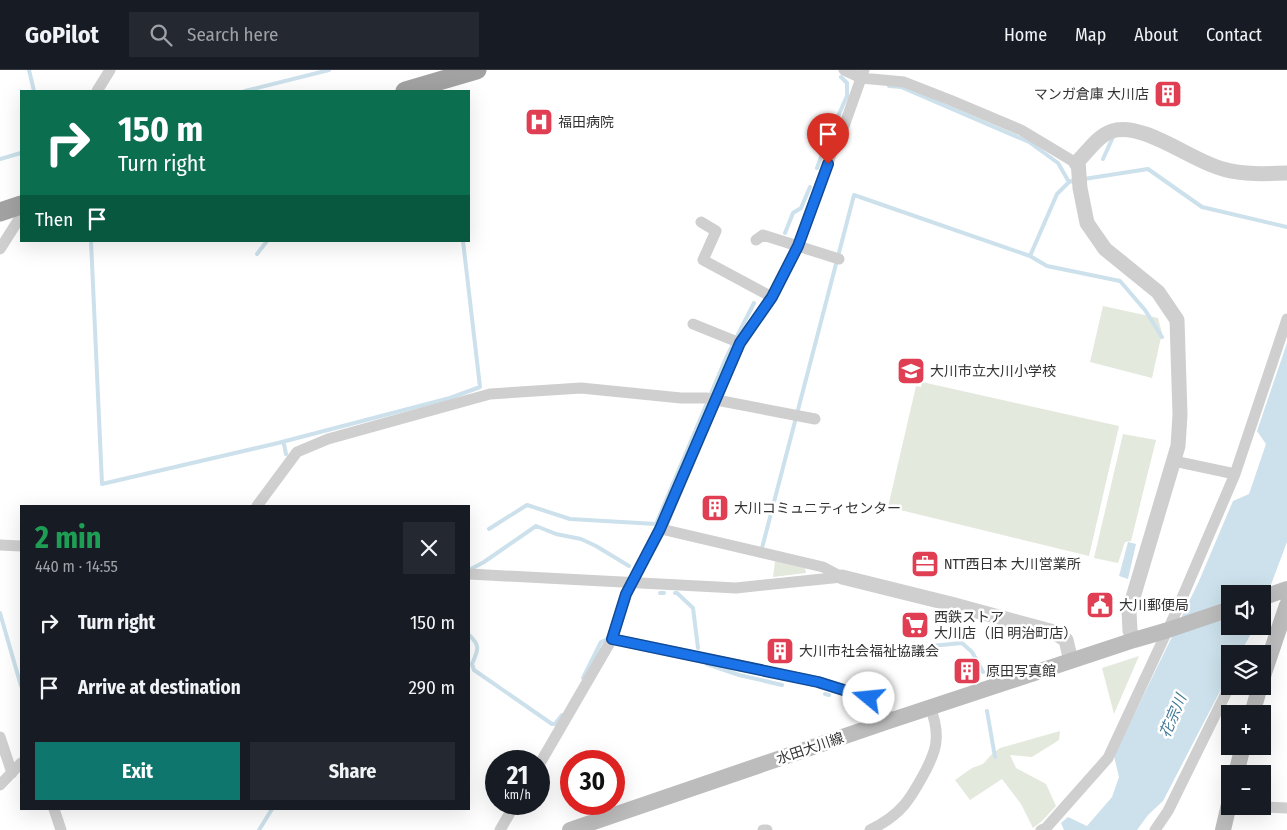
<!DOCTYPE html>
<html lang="en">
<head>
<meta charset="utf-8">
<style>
	body { margin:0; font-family:"Fira Sans Condensed","Noto Sans JP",sans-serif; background:#242831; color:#f1f3f6; height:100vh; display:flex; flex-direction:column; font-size:19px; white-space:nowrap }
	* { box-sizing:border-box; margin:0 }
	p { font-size:16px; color:#9ea1a6 }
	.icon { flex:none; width:28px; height:28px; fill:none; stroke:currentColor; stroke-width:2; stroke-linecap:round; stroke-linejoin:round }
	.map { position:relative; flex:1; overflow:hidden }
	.drawer { position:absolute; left:20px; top:435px; width:450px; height:305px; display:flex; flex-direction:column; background:#171b24; border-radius:0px; box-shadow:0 5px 20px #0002 }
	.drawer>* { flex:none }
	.top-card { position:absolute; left:20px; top:20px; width:450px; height:152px; border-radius:0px; box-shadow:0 5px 20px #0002; background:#0b6e4f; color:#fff; overflow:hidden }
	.controls { position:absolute; left:1221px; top:515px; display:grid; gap:10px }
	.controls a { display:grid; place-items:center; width:50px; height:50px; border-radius:0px; background:#171b24; box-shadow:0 5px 20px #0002; font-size:25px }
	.speed { position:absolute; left:485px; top:680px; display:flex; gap:10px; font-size:25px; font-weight:700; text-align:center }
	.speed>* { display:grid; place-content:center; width:65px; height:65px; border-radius:50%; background:#171b24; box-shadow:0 5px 20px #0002; line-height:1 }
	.speed small { font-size:12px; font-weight:400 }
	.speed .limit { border:8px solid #d22; background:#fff; color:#111 }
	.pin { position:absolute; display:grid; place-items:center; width:42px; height:42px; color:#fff; margin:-51px -21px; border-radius:50% 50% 50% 0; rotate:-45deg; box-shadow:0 0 5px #0007 }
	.pin .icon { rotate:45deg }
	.me { position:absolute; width:55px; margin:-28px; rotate:287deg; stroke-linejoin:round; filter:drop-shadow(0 0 4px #0008) }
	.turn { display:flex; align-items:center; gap:18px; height:105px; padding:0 15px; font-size:22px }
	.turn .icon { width:65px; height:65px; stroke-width:2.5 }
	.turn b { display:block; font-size:35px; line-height:42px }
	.then { display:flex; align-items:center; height:48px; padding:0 15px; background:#0003; gap:10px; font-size:19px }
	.round { display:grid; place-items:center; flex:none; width:52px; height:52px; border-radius:0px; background:#242831 }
	.summary { display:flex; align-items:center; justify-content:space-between; height:85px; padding:0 15px }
	h1 { font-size:30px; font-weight:700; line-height:38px; color:#1e9e55 }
	.action { display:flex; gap:10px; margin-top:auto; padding:10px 15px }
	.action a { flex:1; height:58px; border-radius:0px; background:#0f766e; color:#fff; font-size:20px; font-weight:700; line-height:58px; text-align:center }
	.action a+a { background:#242831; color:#f1f3f6 }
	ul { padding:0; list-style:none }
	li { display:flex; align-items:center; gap:15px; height:65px; padding:0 15px }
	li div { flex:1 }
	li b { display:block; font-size:19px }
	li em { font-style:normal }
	header { display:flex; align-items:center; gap:30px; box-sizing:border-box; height:70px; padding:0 25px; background:#171b24; border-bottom:1px solid #363941 }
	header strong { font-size:24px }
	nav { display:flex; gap:28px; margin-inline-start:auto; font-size:18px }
	.search { width:350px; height:45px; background:#242831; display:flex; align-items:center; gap:12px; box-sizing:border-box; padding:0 18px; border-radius:0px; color:#9ea1a6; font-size:19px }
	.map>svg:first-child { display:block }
</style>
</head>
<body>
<header>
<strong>GoPilot</strong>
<div class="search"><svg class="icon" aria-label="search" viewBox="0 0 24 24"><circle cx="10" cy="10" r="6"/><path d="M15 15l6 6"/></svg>Search here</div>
<nav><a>Home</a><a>Map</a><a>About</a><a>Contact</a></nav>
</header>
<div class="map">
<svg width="1287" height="760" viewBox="0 0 1287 760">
	<rect width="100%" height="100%" fill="#fff"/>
	<path fill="#e3e9dc" d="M1103 236 1158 248 1162 263 1152 308 1090 292Z
		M922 312 1119 356 1089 486 888 437 916 316 921 317Z
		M1123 364 1156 370 1131 471 1125 472 1118 493 1094 488Z
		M775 491 805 498 806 503 773 507Z
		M1139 586 1114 644 1102 598Z
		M1060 661 1059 670 1032 687 1010 685 1016 698 1046 714 1056 736 1042 751 1033 758 1021 734 1002 709 970 730 955 710 972 698 983 694 990 686 1000 678Z"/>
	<path fill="#cce1eb" d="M1287 273V472L1263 536 1262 524H1230V556H1255L1240 584H1230V602L1163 731 1148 745 1137 760H1064L1061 753 1068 747 1087 756 1112 727 1119 707 1114 686 1199 511 1233 431 1249 424 1266 374 1257 361Z
		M1128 472 1136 474 1128 509 1119 506Z"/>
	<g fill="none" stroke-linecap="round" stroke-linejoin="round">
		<path stroke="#cce1eb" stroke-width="4" d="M29 0 34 21
			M889 16 901 17 1029 72 1058 93 1069 112
			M245 21 329 0
			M828 69 847 26V13L841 7
			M0 89 21 83
			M1103 89 1113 67
			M817 98 824 79
			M1084 109 1148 99 1202 137 1287 157
			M785 163 793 143 801 138 810 117
			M91 171 102 414 278 373 450 328 480 317 463 171
			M257 184 267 171
			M1030 186 1057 124 1069 112 1075 110
			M284 374 286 384
			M489 459 527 435 570 449 656 454 726 288 754 233
			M762 478 854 125 1030 186 1047 196 1120 211 1145 240 1162 267
			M469 500 484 492 536 456 556 464 581 469 596 476 629 496
			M660 523H664
			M675 523H677L693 538 698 578
			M0 543 21 616
			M469 565C481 576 478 580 472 594L474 600 552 654H555L562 645
			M898 588 900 585 931 576 962 573 972 582 983 602
			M707 594 739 605 782 615
			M583 608 601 572 608 569
			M825 624 829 625
			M987 641 995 687
			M259 760 272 739"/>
		<path stroke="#cfcfcf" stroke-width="11" d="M844 0 861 8 904 12 950 30 1021 60 1076 93
			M97 21 110 0
			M701 152 716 161 703 190 772 227
			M756 170 763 165 839 189
			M0 179 21 146
			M693 254 740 273
			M1174 391 1235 404
			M257 436 297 382 328 369 490 324 581 318 681 328H706L815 349
			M661 459 823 497 842 507
			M0 475 21 476
			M469 504 736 518 842 507
			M612 569 818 612 883 633 889 651
			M0 667 12 703
			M539 695 612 569 626 524 661 459 740 273 772 227 798 176 833 79 843 59 864 0
			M0 715 21 693
			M1246 736 1287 738
			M54 739 61 760
			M500 760 515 734
			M763 760H767
			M870 760C901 745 910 730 926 700 930 692 936 680 936 671 937 661 934 647 930 637
			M1041 760 1046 758 1108 688 1176 542 1235 404 1287 249
			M1155 760 1168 741 1230 615"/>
		<path stroke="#cfcfcf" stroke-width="15" d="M1078 91 1080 118 1087 153 1105 179 1158 222 1177 250 1180 345 1178 376 1129 541 1130 561 1134 570
			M1076 93C1087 83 1097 66 1112 61 1143 51 1193 92 1223 99 1244 105 1265 104 1287 103
			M842 507 951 534 1054 562 1066 570 1071 591"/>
		<path stroke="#bcbcbc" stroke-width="16" d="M1262 528 1287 519
			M1262 609 1287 535
			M1252 644 1260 616
			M1236 704 1243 676
			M570 760 889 651 1134 570 1165 561
			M1223 760 1230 730"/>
		<path stroke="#a2a2a2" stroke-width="19" d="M405 21 477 0
			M0 142 21 135"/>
		<path stroke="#bcbcbc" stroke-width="16" d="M1165 561 1230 539"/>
	</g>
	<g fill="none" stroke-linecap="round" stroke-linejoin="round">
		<defs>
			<path id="route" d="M828 94 798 176 772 227 740 273 660 459 626 524 612 569 818 612 869 628"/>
		</defs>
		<use href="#route" stroke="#114b97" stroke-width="12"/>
		<use href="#route" stroke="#1a73e8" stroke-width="9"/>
	</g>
	<defs>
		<symbol id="building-square" viewBox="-11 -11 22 22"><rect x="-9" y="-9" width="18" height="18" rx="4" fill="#e03e53" stroke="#fff"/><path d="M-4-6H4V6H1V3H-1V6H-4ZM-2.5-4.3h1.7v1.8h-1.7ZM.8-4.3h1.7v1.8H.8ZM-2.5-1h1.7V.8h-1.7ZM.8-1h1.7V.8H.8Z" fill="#fff"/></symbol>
		<symbol id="hospital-square" viewBox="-11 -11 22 22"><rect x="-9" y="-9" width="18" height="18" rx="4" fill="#e03e53" stroke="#fff"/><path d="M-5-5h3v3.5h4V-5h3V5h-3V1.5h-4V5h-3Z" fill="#fff"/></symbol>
		<symbol id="school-square" viewBox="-11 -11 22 22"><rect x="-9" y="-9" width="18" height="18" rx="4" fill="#e03e53" stroke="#fff"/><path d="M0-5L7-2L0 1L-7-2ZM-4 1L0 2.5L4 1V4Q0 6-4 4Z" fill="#fff"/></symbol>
		<symbol id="office-square" viewBox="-11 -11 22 22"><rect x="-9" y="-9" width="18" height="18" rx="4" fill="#e03e53" stroke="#fff"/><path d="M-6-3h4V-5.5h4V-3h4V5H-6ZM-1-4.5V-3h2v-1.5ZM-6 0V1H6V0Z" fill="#fff"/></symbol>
		<symbol id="civic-square" viewBox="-11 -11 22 22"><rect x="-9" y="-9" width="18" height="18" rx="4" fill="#e03e53" stroke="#fff"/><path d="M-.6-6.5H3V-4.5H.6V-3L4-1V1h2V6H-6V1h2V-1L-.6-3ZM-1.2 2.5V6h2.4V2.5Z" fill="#fff"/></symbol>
		<symbol id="supermarket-square" viewBox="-11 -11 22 22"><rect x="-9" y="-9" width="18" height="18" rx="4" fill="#e03e53" stroke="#fff"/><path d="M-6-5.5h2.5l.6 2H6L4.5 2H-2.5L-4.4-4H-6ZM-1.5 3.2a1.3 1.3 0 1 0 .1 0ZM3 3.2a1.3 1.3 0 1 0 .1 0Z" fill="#fff"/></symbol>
	</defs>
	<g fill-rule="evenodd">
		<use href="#building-square" x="1152" y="8" width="32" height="32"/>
		<use href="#hospital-square" x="523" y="36" width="32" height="32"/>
		<use href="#school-square" x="895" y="285" width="32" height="32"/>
		<use href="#building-square" x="699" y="422" width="32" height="32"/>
		<use href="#office-square" x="909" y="478" width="32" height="32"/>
		<use href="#civic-square" x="1084" y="519" width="32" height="32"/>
		<use href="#supermarket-square" x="899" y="539" width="32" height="32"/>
		<use href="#building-square" x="764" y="565" width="32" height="32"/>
		<use href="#building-square" x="951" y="585" width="32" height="32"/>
	</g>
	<g text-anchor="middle" stroke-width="5" stroke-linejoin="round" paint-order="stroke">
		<g font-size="14" fill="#323232" stroke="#fff" text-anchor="start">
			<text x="1149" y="29" text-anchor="end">マンガ倉庫 大川店</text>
			<text x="558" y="57">福田病院</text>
			<text x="930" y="306">大川市立大川小学校</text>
			<text x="734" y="443">大川コミュニティセンター</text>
			<text x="944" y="499">NTT西日本 大川営業所</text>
			<text x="1119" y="540">大川郵便局</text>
			<text x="934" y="552">西鉄ストア<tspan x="934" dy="16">大川店（旧 明治町店）</tspan></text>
			<text x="799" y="586">大川市社会福祉協議会</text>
			<text x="986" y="606">原田写真館</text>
		</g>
		<g font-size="14" fill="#323232" stroke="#fff">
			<text transform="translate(810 678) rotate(-19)" y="5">水田大川線</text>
		</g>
		<g font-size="15" font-style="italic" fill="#427893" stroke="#fff">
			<text transform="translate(1173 646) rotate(-67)" y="5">花宗川</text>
		</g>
	</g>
</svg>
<div class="controls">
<a><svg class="icon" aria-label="sound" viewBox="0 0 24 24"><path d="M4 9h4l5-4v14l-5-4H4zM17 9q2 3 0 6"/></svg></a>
<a><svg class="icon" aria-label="layers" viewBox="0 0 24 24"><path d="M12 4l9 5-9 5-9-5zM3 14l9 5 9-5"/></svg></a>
<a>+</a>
<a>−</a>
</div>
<div class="speed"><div>21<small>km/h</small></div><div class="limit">30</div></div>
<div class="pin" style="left:828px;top:94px;background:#d93025"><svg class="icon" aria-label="arrive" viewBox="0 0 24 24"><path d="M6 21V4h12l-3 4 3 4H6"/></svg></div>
<svg class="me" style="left:869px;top:628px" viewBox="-20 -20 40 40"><circle r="19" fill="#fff"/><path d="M0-13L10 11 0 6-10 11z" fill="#1a73e8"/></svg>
<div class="top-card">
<div class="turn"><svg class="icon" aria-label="right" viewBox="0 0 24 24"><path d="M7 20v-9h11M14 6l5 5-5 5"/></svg><div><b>150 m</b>Turn right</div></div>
<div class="then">Then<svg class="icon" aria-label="arrive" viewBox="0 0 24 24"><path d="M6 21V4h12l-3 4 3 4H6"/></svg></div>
</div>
<section class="drawer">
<div class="summary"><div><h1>2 min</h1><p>440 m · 14:55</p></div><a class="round"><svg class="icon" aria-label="close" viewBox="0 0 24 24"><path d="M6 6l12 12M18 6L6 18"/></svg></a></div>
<ul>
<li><svg class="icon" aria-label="right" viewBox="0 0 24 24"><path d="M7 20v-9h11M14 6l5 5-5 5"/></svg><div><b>Turn right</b></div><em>150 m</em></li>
<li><svg class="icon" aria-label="arrive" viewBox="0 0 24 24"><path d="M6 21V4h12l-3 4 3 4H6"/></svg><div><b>Arrive at destination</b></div><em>290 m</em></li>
</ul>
<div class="action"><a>Exit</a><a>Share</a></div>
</section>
</div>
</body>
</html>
